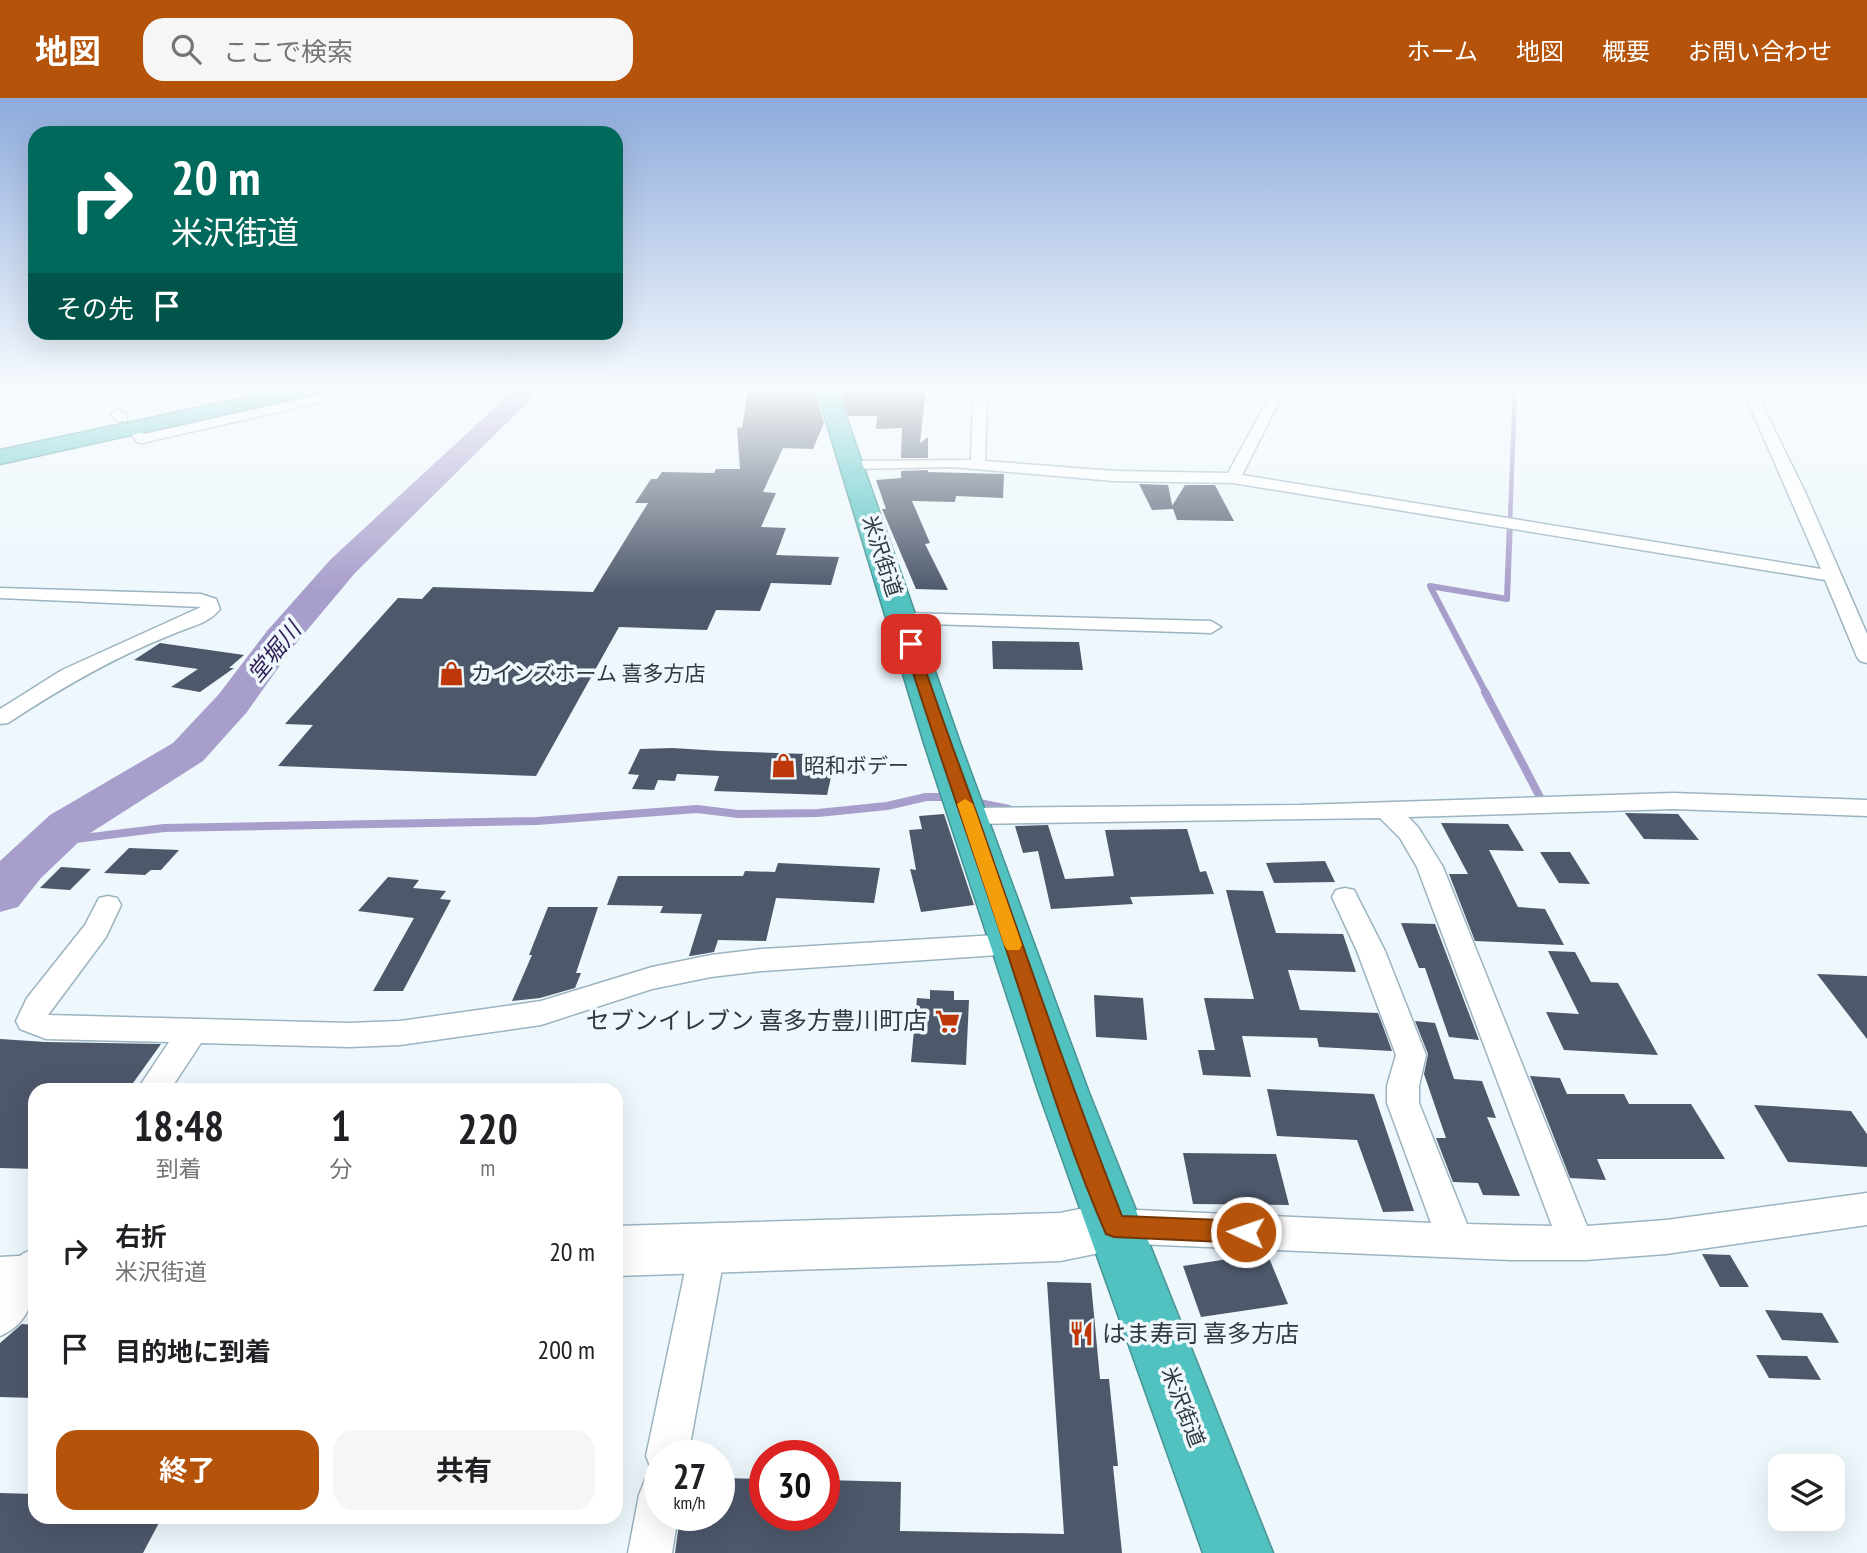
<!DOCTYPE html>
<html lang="ja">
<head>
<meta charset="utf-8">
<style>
	body { margin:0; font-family:"PT Sans Narrow","Noto Sans JP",sans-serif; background:#f6f6f6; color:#202124; height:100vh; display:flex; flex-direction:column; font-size:26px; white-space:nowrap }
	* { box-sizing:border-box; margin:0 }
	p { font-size:23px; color:#757577 }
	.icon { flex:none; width:38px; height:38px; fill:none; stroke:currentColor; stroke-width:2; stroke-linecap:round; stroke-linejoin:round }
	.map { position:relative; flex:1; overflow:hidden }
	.sheet { position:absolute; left:28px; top:985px; width:595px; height:441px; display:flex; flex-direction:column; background:#fff; border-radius:21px; box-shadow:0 7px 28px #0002 }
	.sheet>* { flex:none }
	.banner { position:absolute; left:28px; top:28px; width:595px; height:214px; border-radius:21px; box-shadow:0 7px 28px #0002; background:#00695c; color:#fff; overflow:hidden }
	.controls { position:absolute; left:1768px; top:1356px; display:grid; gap:14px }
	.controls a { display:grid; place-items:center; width:77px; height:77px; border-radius:14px; background:#fff; box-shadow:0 7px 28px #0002; font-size:35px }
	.speed { position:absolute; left:644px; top:1342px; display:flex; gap:14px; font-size:35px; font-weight:700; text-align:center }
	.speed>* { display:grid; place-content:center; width:91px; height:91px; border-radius:50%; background:#fff; box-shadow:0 7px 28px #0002; line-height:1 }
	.speed small { font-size:18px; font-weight:400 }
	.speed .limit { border:10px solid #d22; background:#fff; color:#111 }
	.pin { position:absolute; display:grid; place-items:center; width:60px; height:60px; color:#fff; margin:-30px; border-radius:14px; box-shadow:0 4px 10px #0006 }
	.me { position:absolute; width:77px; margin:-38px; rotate:273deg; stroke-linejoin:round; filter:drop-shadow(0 0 5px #0008) }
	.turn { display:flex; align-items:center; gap:24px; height:147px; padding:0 28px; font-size:32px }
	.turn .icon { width:91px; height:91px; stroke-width:2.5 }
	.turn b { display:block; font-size:49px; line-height:60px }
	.then { display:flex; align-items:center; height:66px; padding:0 28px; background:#0003; gap:14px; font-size:26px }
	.eta { display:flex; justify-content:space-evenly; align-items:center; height:119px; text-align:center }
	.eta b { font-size:42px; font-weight:700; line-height:49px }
	.action { display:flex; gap:14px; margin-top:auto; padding:14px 28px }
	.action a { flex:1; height:80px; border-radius:21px; background:#b45309; color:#fff; font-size:28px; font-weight:700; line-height:80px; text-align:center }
	.action a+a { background:#f6f6f6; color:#202124 }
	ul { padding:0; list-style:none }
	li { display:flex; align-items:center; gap:21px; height:98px; padding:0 28px }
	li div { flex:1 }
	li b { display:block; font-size:26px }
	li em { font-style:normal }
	header { display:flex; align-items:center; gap:42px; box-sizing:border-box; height:98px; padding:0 35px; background:#b45309; color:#fff }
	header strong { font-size:33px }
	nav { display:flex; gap:38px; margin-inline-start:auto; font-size:24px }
	.search { width:490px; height:63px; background:#f6f6f6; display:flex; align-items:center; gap:18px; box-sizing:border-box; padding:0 24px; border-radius:21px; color:#757577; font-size:26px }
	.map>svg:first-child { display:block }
</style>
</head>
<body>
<header>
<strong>地図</strong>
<div class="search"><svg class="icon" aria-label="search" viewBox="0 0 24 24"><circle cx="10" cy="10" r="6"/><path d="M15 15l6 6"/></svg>ここで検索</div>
<nav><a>ホーム</a><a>地図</a><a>概要</a><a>お問い合わせ</a></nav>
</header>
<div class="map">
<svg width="1867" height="1455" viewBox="0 0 1867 1455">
	<rect width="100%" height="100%" fill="#edf7fc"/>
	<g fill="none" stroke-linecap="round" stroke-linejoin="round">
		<path stroke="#a89ecb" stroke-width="4.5" d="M1510 424 1515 290"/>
		<path stroke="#a89ecb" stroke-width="6" d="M1486 595 1430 488 1507 501 1510 422"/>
		<path stroke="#a89ecb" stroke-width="8" d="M1485 594 1542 703
			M974 704 1009 711
			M51 744 164 730 537 723 697 711 738 716 818 715 887 708 926 699H951"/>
		<path fill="#a89ecb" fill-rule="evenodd" d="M516 290H542L355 475 293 549 247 614 203 663 84 739 41 780 18 809 0 814V763L50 717 173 645 219 596 267 533 331 461Z"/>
	</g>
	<path fill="#4e586b" d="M843 290H926L920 345 928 339V360H901L902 330 876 331 877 318H848L839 291Z
		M814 292 824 325 813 351 783 350 763 394 776 395 761 429 786 430 776 457 839 459 831 487 771 485 760 513 716 512 707 532 619 529 536 678 278 668 313 627 285 626 398 500 422 501 433 489 593 494 648 405H635L651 381H657L662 374 714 375 716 371H740L737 330 742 329 748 294Z
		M928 372V374L1004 376 1003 400 956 398 955 404 912 403 930 445 925 446 948 492 916 491 882 411H886L876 382 901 380V373Z
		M1139 386 1168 387 1173 411 1152 412Z
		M1185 387H1215L1234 423 1177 422 1172 408Z
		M992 543 1079 544 1083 572 993 571Z
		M160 545 244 557 229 570H234L200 594 171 589 198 571 134 562Z
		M672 650 721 653 836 657 827 697 714 693 719 678 677 676 675 683 658 682 654 692 632 691 639 677 628 676 640 651Z
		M1625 715 1678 716 1699 742 1644 741Z
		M944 716 974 807 921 814 910 771 916 772 909 732 922 731 919 718Z
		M1441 725 1508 726 1524 753 1489 752 1518 809 1545 811 1564 847 1475 843 1449 776H1468Z
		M1048 727 1065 781 1114 778 1105 732 1187 731 1200 774 1206 773 1214 796 1130 799 1133 806 1051 811 1038 753 1023 755 1015 728Z
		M129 750 179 752 161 772H151L145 777 104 775Z
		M1540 754H1570L1590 786 1559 785Z
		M1325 763 1335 784 1274 785 1266 765Z
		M778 765 880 770 874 805 776 800 766 843 718 842 714 854 691 858H689L702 816 660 815 663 808 607 807 618 778H743L745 773 775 774Z
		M61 769 91 771 70 792 40 790Z
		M388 779 419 782 413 790 446 793 440 801 451 802 403 893H373L414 820 358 813Z
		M1226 792 1263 793 1276 835 1343 836 1356 874 1288 872 1300 912 1378 915 1392 953 1319 949 1317 940 1242 938 1251 979 1203 977 1198 952H1215L1204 900 1254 901Z
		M548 809H598L576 875H581L575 890 540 900 512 903 532 857H529Z
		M1401 825 1435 826 1479 942 1449 939 1425 870H1419Z
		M1548 853 1575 854 1591 884 1618 885 1658 957 1564 952 1546 914 1579 916Z
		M1817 876 1867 878V941Z
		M930 892 954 893V902H969L966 967 911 964 917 900 930 901Z
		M1094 897 1143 900 1147 942 1096 939Z
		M1415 923 1435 925 1454 981 1482 983 1496 1020 1487 1019 1520 1098 1483 1097 1478 1085 1453 1084 1436 1040H1446L1424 976 1428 956Z
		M0 941 46 944 161 946 128 992H35V1071L0 1070Z
		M1530 978 1560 980 1567 996H1624L1629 1006H1691L1725 1061H1597L1606 1082 1570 1080Z
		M1267 991 1374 996 1414 1113 1383 1114 1357 1042 1277 1038Z
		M1754 1007 1851 1013 1867 1036V1069L1788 1064Z
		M1183 1055 1276 1056 1289 1107 1193 1106Z
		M1267 1155 1288 1206 1201 1219 1183 1168Z
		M1702 1156 1730 1157 1749 1189H1720Z
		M1047 1184 1091 1185 1100 1281H1109L1118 1368H1113L1122 1455H675L680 1418H719V1380L765 1381V1418H824V1382L901 1384 900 1433 1064 1436Z
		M1765 1212 1822 1215 1839 1245 1782 1242Z
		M22 1226 35 1227V1300L0 1299V1245Z
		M1756 1257 1807 1258 1821 1282 1769 1280Z
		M0 1395 35 1396V1419H162L143 1455H0Z"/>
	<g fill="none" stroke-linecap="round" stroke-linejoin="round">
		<defs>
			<path id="street" d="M350 290H371L365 294 142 345 137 344 132 337 139 333 145 336Z
				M963 290H975L987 303 985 363 1114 373 1228 375 1274 290H1286L1242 377 1821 471 1742 290H1754L1806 396 1867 536V565L1860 563 1857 559 1825 482 1233 385 1114 383 952 369 852 371 845 367 852 363 971 362 973 303Z
				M118 312 127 317V323H117L111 316Z
				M0 490 201 496 216 501 220 511C210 525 189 529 173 536 114 559 61 590 8 625L0 626V611L62 572 201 509 0 500Z
				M903 515 1211 523 1221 529 1211 535 896 525 894 521 896 517Z
				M1673 695 1867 702V718L1673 711 1408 719 1418 729 1443 769 1587 1128 1666 1122 1867 1095V1127L1666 1156 1585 1162H1511L1114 1145 1102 1140 1096 1128 1102 1116 1114 1111 1431 1125 1387 1005V988L1396 957 1357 853 1332 799 1336 792 1345 790 1354 792 1385 853 1426 957 1419 988V1005L1467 1126 1552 1128 1417 769 1400 740 1380 720 970 726 961 724 958 718 961 712 970 710 1300 707Z
				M108 798 117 800 121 807 106 839 48 917 349 925 400 923 541 903 652 869 711 857 761 851 1013 836 1023 839 1027 846 1023 853 1013 856 761 873 711 879 652 891 541 927 400 947 349 949 201 945 170 992H137L169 944 46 941 20 931 16 923 27 900 85 827 99 800Z
				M708 1132 721 1137 726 1149 688 1358H660V1376L652 1373 646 1358 690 1149 695 1137Z
				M35 1150C35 1185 38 1222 0 1238V1187L22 1156Z
				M660 1376V1418H678L672 1455H628L639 1397 645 1382Z"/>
			<path id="secondary" d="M1114 1104 1132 1111 1139 1128 1132 1145 1114 1152 1060 1163 616 1178V1128L1060 1115Z
				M35 1157V1209L0 1211V1159Z"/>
			<path id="highway" d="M290 290H326L323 294 316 296 0 366V352Z
				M816 290H836L960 645 1089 995 1273 1455H1203L1039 995 924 645Z"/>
		</defs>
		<use href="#street" stroke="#9bb4c0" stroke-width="3"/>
		<use href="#secondary" stroke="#9bb4c0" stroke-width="3"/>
		<use href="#highway" stroke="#469293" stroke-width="3"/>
		<use href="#street" fill="#fff" fill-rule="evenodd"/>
		<use href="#secondary" fill="#fff" fill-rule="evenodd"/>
		<use href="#highway" fill="#52c2c1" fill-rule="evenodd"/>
	</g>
	<linearGradient id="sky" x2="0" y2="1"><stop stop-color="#8eabdc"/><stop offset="0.59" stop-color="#f7fbfe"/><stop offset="1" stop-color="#f7fbfe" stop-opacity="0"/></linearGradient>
	<rect width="1867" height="493" fill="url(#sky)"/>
	<path fill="#b45309" stroke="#753606" stroke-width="2" d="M911 542 917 546C938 612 963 676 986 742 1030 868 1073 993 1122 1118L1246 1123 1254 1126 1257 1134 1254 1142 1246 1145 1114 1139 1106 1136C1066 1045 1038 948 1007 854 973 751 936 650 904 546Z"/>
	<path fill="#f59e0b" d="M965 701 973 706 1022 847 1019 852H1007L1004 847 957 706Z"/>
	<defs>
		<symbol id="shop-bare" viewBox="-9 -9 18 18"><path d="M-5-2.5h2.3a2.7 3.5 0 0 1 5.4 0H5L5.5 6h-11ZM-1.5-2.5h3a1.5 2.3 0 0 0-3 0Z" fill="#bf3609" stroke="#edf7fc" stroke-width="2.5" paint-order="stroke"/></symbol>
		<symbol id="supermarket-bare" viewBox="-9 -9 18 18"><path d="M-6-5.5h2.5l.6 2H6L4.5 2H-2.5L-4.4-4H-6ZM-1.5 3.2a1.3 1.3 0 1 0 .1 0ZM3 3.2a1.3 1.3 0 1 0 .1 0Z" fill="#bf3609" stroke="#edf7fc" stroke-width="2.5" paint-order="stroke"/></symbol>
		<symbol id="restaurant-bare" viewBox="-9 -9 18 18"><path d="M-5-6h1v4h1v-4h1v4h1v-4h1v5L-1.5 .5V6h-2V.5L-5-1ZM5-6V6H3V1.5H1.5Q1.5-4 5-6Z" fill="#bf3609" stroke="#edf7fc" stroke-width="2.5" paint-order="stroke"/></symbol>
	</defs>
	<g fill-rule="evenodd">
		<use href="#shop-bare" x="434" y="558" width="35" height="35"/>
		<use href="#shop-bare" x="766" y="650" width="35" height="35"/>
		<use href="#supermarket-bare" x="930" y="906" width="35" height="35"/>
		<use href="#restaurant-bare" x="1064" y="1218" width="35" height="35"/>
	</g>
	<g text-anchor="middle" stroke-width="7" stroke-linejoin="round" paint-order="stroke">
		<g font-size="21" fill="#2f393e" stroke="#edf7fc">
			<text transform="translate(882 458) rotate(72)" y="7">米沢街道</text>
			<text transform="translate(1183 1309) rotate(69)" y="7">米沢街道</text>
		</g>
		<g font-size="21" fill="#2f393e" stroke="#edf7fc" text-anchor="start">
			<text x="471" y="583">カインズホーム 喜多方店</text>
			<text x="804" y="675">昭和ボデー</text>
		</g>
		<g font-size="23" font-style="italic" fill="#321f56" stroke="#edf7fc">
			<text transform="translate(274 554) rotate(-51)" y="8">堂堀川</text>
		</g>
		<g font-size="24" fill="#2f393e" stroke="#edf7fc" text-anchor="end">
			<text x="927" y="931">セブンイレブン 喜多方豊川町店</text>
			<text x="1102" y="1244" text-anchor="start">はま寿司 喜多方店</text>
		</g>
	</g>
</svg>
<div class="controls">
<a><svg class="icon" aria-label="layers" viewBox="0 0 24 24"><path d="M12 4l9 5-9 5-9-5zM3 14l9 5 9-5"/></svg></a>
</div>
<div class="speed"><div>27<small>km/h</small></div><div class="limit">30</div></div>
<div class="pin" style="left:911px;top:546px;background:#d93025"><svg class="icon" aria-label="arrive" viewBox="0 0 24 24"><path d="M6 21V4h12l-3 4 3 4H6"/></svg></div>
<svg class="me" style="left:1246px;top:1134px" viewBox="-20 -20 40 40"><circle r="17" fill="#b45309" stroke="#fff" stroke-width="3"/><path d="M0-11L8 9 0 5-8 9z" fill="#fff"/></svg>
<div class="banner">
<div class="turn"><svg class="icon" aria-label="right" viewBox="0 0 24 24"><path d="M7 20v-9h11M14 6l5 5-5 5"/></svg><div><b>20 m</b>米沢街道</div></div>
<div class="then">その先<svg class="icon" aria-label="arrive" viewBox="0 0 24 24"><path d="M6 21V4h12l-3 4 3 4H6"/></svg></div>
</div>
<section class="sheet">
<div class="eta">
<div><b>18:48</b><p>到着</p></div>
<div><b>1</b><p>分</p></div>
<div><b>220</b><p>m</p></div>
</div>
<ul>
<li><svg class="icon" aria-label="right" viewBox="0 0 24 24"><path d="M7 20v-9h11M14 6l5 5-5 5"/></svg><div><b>右折</b><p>米沢街道</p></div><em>20 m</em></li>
<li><svg class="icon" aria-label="arrive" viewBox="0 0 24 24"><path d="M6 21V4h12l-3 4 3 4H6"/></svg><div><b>目的地に到着</b></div><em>200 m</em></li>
</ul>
<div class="action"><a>終了</a><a>共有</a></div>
</section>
</div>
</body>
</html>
